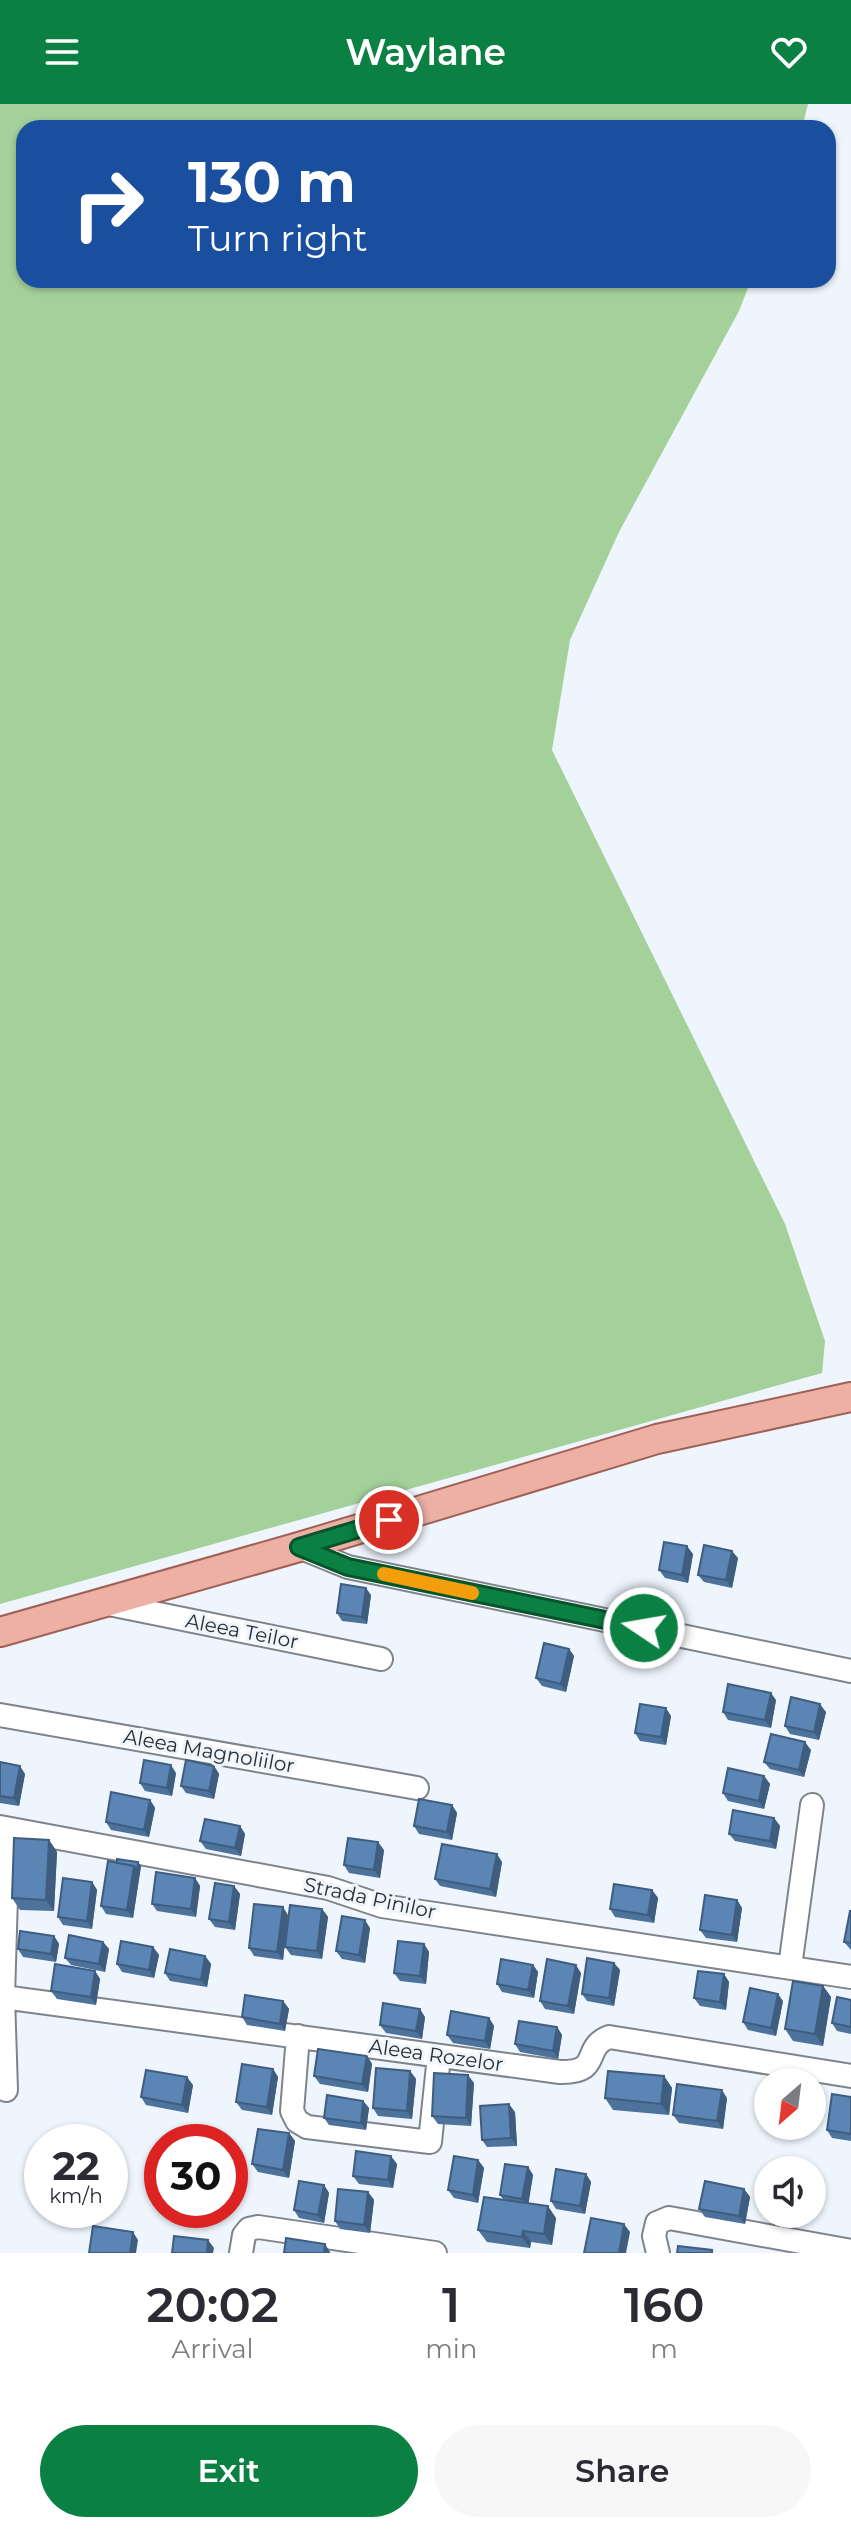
<!DOCTYPE html>
<html lang="en">
<head>
<meta charset="utf-8">
<style>
	body { margin:0; font-family:Montserrat,sans-serif; background:#f7f7f7; color:#2b2b33; height:100vh; display:flex; flex-direction:column; font-size:30px; white-space:nowrap }
	* { box-sizing:border-box; margin:0 }
	p { font-size:26px; color:#7c7c81 }
	.icon { flex:none; width:44px; height:44px; fill:none; stroke:currentColor; stroke-width:2; stroke-linecap:round; stroke-linejoin:round }
	.map { position:relative; height:2149px; overflow:hidden }
	.details { display:flex; flex-direction:column; background:#fff; flex:1 }
	.details>* { flex:none }
	.top-card { position:absolute; left:16px; top:16px; width:820px; height:168px; border-radius:24px; box-shadow:0 2px 6px #0004; background:#1a4fa0; color:#fff; overflow:hidden }
	.needle { width:52px; rotate:208deg }
	.tools { position:absolute; left:754px; top:1964px; display:grid; gap:16px }
	.tools a { display:grid; place-items:center; width:72px; height:72px; border-radius:50%; background:#fff; box-shadow:0 2px 6px #0004; font-size:40px }
	.speed { position:absolute; left:24px; top:2020px; display:flex; gap:16px; font-size:40px; font-weight:700; text-align:center }
	.speed>* { display:grid; place-content:center; width:104px; height:104px; border-radius:50%; background:#fff; box-shadow:0 2px 6px #0004; line-height:1 }
	.speed small { font-size:20px; font-weight:400 }
	.speed .limit { border:12px solid #d22; background:#fff; color:#111 }
	.pin { position:absolute; display:grid; place-items:center; width:68px; height:68px; color:#fff; margin:-34px; border:4px solid #fff; border-radius:50%; box-shadow:0 2px 8px #0007 }
	.me { position:absolute; width:88px; margin:-44px; rotate:282deg; stroke-linejoin:round; filter:drop-shadow(0 0 6px #0008) }
	.turn { display:flex; align-items:center; gap:28px; height:168px; padding:0 40px; font-size:36px }
	.turn .icon { width:104px; height:104px; stroke-width:2.5 }
	.turn b { display:block; font-size:56px; line-height:68px }
	.eta { display:flex; justify-content:space-evenly; align-items:center; height:136px; text-align:center }
	.eta b { font-size:48px; font-weight:600; line-height:56px }
	.button { display:flex; gap:16px; margin-top:auto; padding:16px 40px }
	.button a { flex:1; height:92px; border-radius:48px; background:#0b8043; color:#fff; font-size:32px; font-weight:600; line-height:92px; text-align:center }
	.button a+a { background:#f7f7f7; color:#2b2b33 }
	header { display:flex; justify-content:space-between; align-items:center; height:104px; padding:0 40px; background:#0b8043; color:#fff; font-size:36px; font-weight:600 }
	.map>svg:first-child { display:block }
</style>
</head>
<body>
<header><svg class="icon" aria-label="menu" viewBox="0 0 24 24"><path d="M4 6h16M4 12h16M4 18h16"/></svg>Waylane<svg class="icon" aria-label="heart" viewBox="0 0 24 24"><path d="M12 20l-8-8c-3-5 5-10 8-4 3-6 11-1 8 4z"/></svg></header>
<div class="map">
<svg width="851" height="2149" viewBox="0 0 851 2149">
	<rect width="100%" height="100%" fill="#eef5fd"/>
	<path fill="#a4d09a" d="M0 0H808L802 24H24V176H751L739 207 619 428 570 536 552 646 785 1120 825 1237 822 1269 0 1500Z"/>
	<g fill="none" stroke-linecap="round" stroke-linejoin="round">
		<defs>
			<path id="minor" d="M299 1443 348 1463 851 1567
				M104 1499 381 1555
				M0 1611 417 1684
				M0 1723 328 1784 382 1802 851 1873
				M790 1863 812 1701
				M3 1893 560 1968C603 1969 581 1944 609 1933L851 1972
				M298 1932 292 2007 297 2017 307 2023 430 2038 439 1952
				M6 1986 3 1893 8 1725
				M241 2149 244 2131 249 2125 258 2123 435 2149
				M658 2149 654 2132 657 2119 669 2114 851 2147"/>
			<path id="major" d="M0 1528 299 1443 657 1335 851 1293"/>
		</defs>
		<use href="#minor" stroke="#7e848c" stroke-width="26"/>
		<use href="#major" stroke="#a06055" stroke-width="32"/>
		<use href="#minor" stroke="#fff" stroke-width="22"/>
		<use href="#major" stroke="#ecb0a5" stroke-width="28"/>
	</g>
	<path fill="#4d729c" d="M693 1450 688 1479 665 1474 659 1466Z
		M738 1454 732 1484 704 1478 698 1471Z
		M371 1491 367 1520 342 1517 337 1509Z
		M569 1545 574 1552 566 1588 542 1582 536 1574Z
		M776 1596 771 1624 728 1616 723 1608Z
		M826 1608 819 1636 790 1630 785 1622Z
		M671 1612 666 1641 640 1637 635 1629Z
		M811 1646 804 1673 770 1665 764 1658Z
		M0 1658 25 1670 19 1702 0 1699Z
		M214 1662 219 1670 214 1695 186 1689 181 1682Z
		M176 1669 172 1692 145 1687 140 1679Z
		M764 1672 770 1680 764 1705 728 1697 723 1689Z
		M150 1696 155 1704 149 1733 111 1726 106 1718Z
		M452 1701 457 1709 452 1736 419 1730 414 1722Z
		M774 1714 780 1722 776 1745 735 1737 729 1730Z
		M240 1722 245 1730 241 1752 206 1745 200 1737Z
		M49 1736 57 1748 54 1807 20 1806 12 1794Z
		M384 1746 380 1774 349 1769 344 1761Z
		M138 1758 141 1762 133 1814 106 1810 101 1802 117 1759Z
		M502 1758 496 1793 440 1782 435 1775Z
		M195 1774 200 1782 196 1813 157 1807 152 1800Z
		M92 1778 97 1786 92 1825 63 1821 58 1813Z
		M234 1782 240 1790 235 1826 215 1823 209 1815Z
		M652 1786 658 1794 654 1819 615 1813 610 1805Z
		M737 1796 742 1804 737 1838 706 1834 700 1826Z
		M322 1805 328 1813 322 1855 291 1851 285 1843Z
		M851 1807V1846L844 1838Z
		M288 1811 283 1856 254 1852 249 1844Z
		M370 1824 365 1859 342 1855 336 1847Z
		M54 1832 59 1840 56 1858 23 1853 18 1845Z
		M103 1838 109 1845 105 1868 71 1861 65 1854Z
		M424 1840 429 1848 426 1880 400 1877 394 1869Z
		M153 1843 159 1851 154 1874 122 1868 117 1860Z
		M205 1852 211 1860 207 1883 170 1877 165 1869Z
		M614 1859 620 1866 614 1902 587 1897 582 1890Z
		M533 1861 538 1868 534 1894 502 1888 497 1880Z
		M95 1867 100 1875 96 1901 57 1895 51 1887Z
		M581 1869 574 1910 545 1905 540 1897Z
		M724 1870 729 1878 726 1906 700 1902 694 1894Z
		M823 1882 831 1893 823 1942 793 1937 785 1925Z
		M851 1896V1930L837 1927 832 1919Z
		M283 1897 289 1905 285 1927 247 1921 242 1913Z
		M783 1897 776 1932 748 1926 743 1918Z
		M425 1913 422 1935 386 1929 380 1921Z
		M489 1914 494 1922 490 1945 453 1939 447 1931Z
		M557 1923 562 1931 558 1955 520 1948 515 1940Z
		M367 1952 372 1960 368 1988 320 1980 314 1972Z
		M273 1965 278 1973 272 2011 242 2006 236 1998Z
		M410 1967 416 1975 412 2015 378 2012 373 2004Z
		M664 1972 672 1984 669 2011 613 2006 605 1994Z
		M474 1979 471 2022 438 2020 432 2012Z
		M193 1981 188 2009 146 2001 141 1993Z
		M851 1993V2037L832 2034 827 2026Z
		M727 1994 723 2025 679 2019 673 2011Z
		M363 1997 369 2004 366 2026 329 2021 324 2014Z
		M515 2008 517 2042 487 2043 482 2036Z
		M289 2029 295 2037 289 2074 258 2068 252 2060Z
		M478 2056 484 2064 478 2099 454 2094 448 2086Z
		M397 2060 393 2084 359 2080 353 2072Z
		M528 2063 533 2071 528 2099 556 2114 552 2141 531 2138 530 2144 487 2138 478 2126 503 2095 500 2091Z
		M586 2070 591 2078 585 2110 556 2105 551 2097Z
		M324 2081 329 2089 324 2119 299 2114 294 2106Z
		M744 2085 750 2093 745 2120 705 2113 699 2105Z
		M368 2088 374 2096 370 2129 340 2125 335 2117Z"/>
	<path fill="#3f5d7f" d="M687 1442 693 1450 688 1479 682 1471Z
		M732 1447 738 1454 732 1484 726 1476Z
		M366 1484 371 1491 367 1520 362 1513Z
		M569 1545 574 1552 566 1588 561 1580Z
		M771 1589 776 1596 771 1624 765 1616Z
		M820 1600 826 1608 819 1636 814 1628Z
		M666 1604 671 1612 666 1641 661 1633Z
		M805 1638 811 1646 804 1673 799 1666Z
		M171 1661 176 1669 172 1692 167 1684Z
		M20 1662 25 1670 19 1702 14 1694Z
		M214 1662 219 1670 214 1695 209 1687Z
		M764 1672 770 1680 764 1705 759 1697Z
		M150 1696 155 1704 149 1733 144 1726Z
		M452 1701 457 1709 452 1736 447 1728Z
		M774 1714 780 1722 776 1745 770 1737Z
		M240 1722 245 1730 241 1752 235 1744Z
		M49 1736 57 1748 54 1807 46 1796Z
		M378 1738 384 1746 380 1774 374 1766Z
		M497 1750 502 1758 496 1793 490 1785Z
		M138 1758 141 1762 133 1814 127 1806 134 1762Z
		M195 1774 200 1782 196 1813 191 1805Z
		M92 1778 97 1786 92 1825 87 1817Z
		M234 1782 240 1790 235 1826 229 1818Z
		M652 1786 658 1794 654 1819 648 1811Z
		M737 1796 742 1804 737 1838 732 1831Z
		M283 1803 288 1811 283 1856 277 1848Z
		M322 1805 328 1813 322 1855 317 1847Z
		M365 1816 370 1824 365 1859 359 1851Z
		M54 1832 59 1840 56 1858 51 1850Z
		M103 1838 109 1845 105 1868 99 1860Z
		M424 1840 429 1848 426 1880 420 1872Z
		M153 1843 159 1851 154 1874 149 1866Z
		M205 1852 211 1860 207 1883 201 1876Z
		M614 1859 620 1866 614 1902 609 1894Z
		M533 1861 538 1868 534 1894 528 1886Z
		M576 1861 581 1869 574 1910 568 1902Z
		M95 1867 100 1875 96 1901 91 1893Z
		M724 1870 729 1878 726 1906 720 1898Z
		M823 1882 831 1893 823 1942 815 1930Z
		M778 1890 783 1897 776 1932 771 1924Z
		M283 1897 289 1905 285 1927 280 1920Z
		M420 1905 425 1913 422 1935 416 1927Z
		M489 1914 494 1922 490 1945 485 1937Z
		M557 1923 562 1931 558 1955 553 1947Z
		M367 1952 372 1960 368 1988 362 1980Z
		M273 1965 278 1973 272 2011 267 2003Z
		M410 1967 416 1975 412 2015 407 2007Z
		M468 1971 474 1979 471 2022 466 2014Z
		M664 1972 672 1984 669 2011 661 2000Z
		M187 1973 193 1981 188 2009 182 2001Z
		M722 1986 727 1994 723 2025 717 2017Z
		M363 1997 369 2004 366 2026 361 2019Z
		M509 2000 515 2008 517 2042 511 2034Z
		M289 2029 295 2037 289 2074 283 2066Z
		M391 2052 397 2060 393 2084 388 2076Z
		M478 2056 484 2064 478 2099 473 2091Z
		M528 2063 533 2071 528 2103 522 2095Z
		M586 2070 591 2078 585 2110 580 2102Z
		M324 2081 329 2089 324 2119 318 2111Z
		M744 2085 750 2093 745 2120 739 2112Z
		M368 2088 374 2096 370 2129 364 2121Z
		M548 2102 556 2114 552 2141 544 2130Z
		M624 2120 630 2128 626 2149H619Z
		M523 2127 531 2138 530 2144 522 2133Z
		M133 2128 138 2136 136 2149H130Z
		M208 2136 214 2144 213 2149H207Z
		M325 2140 330 2148V2149H324Z"/>
	<path fill="#5a85b5" stroke="#3f5d7f" stroke-width="2" d="M664 1438 687 1442 682 1471 659 1466Z
		M704 1441 732 1447 726 1476 698 1471Z
		M341 1480 366 1484 362 1513 337 1509Z
		M544 1539 569 1545 561 1580 536 1574Z
		M728 1580 771 1589 765 1616 723 1608Z
		M791 1593 820 1600 814 1628 785 1622Z
		M640 1600 666 1604 661 1633 635 1629Z
		M771 1630 805 1638 799 1666 764 1658Z
		M144 1656 171 1661 167 1684 140 1679Z
		M186 1656 214 1662 209 1687 181 1682Z
		M0 1658 20 1662 14 1694 0 1692Z
		M728 1664 764 1672 759 1697 723 1689Z
		M111 1688 150 1696 144 1726 106 1718Z
		M419 1695 452 1701 447 1728 414 1722Z
		M733 1706 774 1714 770 1737 729 1730Z
		M205 1715 240 1722 235 1744 200 1737Z
		M14 1734 49 1736 46 1796 12 1794Z
		M348 1734 378 1738 374 1766 344 1761Z
		M442 1740 497 1750 490 1785 435 1775Z
		M117 1755 138 1758 137 1766 134 1762 117 1759Z
		M108 1757 134 1762 127 1806 101 1802Z
		M156 1768 195 1774 191 1805 152 1800Z
		M63 1774 92 1778 87 1817 58 1813Z
		M215 1779 234 1782 229 1818 209 1815Z
		M614 1780 652 1786 648 1811 610 1805Z
		M705 1791 737 1796 732 1831 700 1826Z
		M254 1800 283 1803 277 1848 249 1844Z
		M290 1801 322 1805 317 1847 285 1843Z
		M850 1807H851V1839L844 1838Z
		M342 1812 365 1816 359 1851 336 1847Z
		M20 1827 54 1832 51 1850 18 1845Z
		M69 1831 103 1838 99 1860 65 1854Z
		M121 1837 153 1843 149 1866 117 1860Z
		M398 1837 424 1840 420 1872 394 1869Z
		M170 1845 205 1852 201 1876 165 1869Z
		M587 1854 614 1859 609 1894 582 1890Z
		M501 1855 533 1861 528 1886 497 1880Z
		M547 1855 576 1861 568 1902 540 1897Z
		M55 1860 95 1867 91 1893 51 1887Z
		M698 1867 724 1870 720 1898 694 1894Z
		M793 1877 823 1882 815 1930 785 1925Z
		M750 1884 778 1890 771 1924 743 1918Z
		M245 1891 283 1897 280 1920 242 1913Z
		M837 1893 851 1896V1923L832 1919Z
		M383 1899 420 1905 416 1927 380 1921Z
		M451 1907 489 1914 485 1937 447 1931Z
		M519 1917 557 1923 553 1947 515 1940Z
		M318 1945 367 1952 362 1980 314 1972Z
		M242 1960 273 1965 267 2003 236 1998Z
		M376 1964 410 1967 407 2007 373 2004Z
		M146 1966 187 1973 182 2001 141 1993Z
		M608 1967 664 1972 661 2000 605 1994Z
		M434 1969 468 1971 466 2014 432 2012Z
		M677 1980 722 1986 717 2017 673 2011Z
		M832 1990 851 1993V2030L827 2026Z
		M327 1991 363 1997 361 2019 324 2014Z
		M509 2000 511 2034 482 2036 480 2002Z
		M258 2025 289 2029 283 2066 252 2060Z
		M356 2047 391 2052 388 2076 353 2072Z
		M454 2052 478 2056 473 2091 448 2086Z
		M505 2060 528 2063 522 2095 500 2091Z
		M556 2065 586 2070 580 2102 551 2097Z
		M299 2077 324 2081 318 2111 294 2106Z
		M705 2077 744 2085 739 2112 699 2105Z
		M338 2085 368 2088 364 2121 335 2117Z
		M484 2093 548 2102 544 2130 523 2127 522 2133 478 2126Z
		M591 2114 624 2120 619 2149H584Z
		M93 2122 133 2128 130 2149H89Z
		M174 2132 208 2136 207 2149H172Z
		M286 2134 325 2140 324 2149H284Z
		M678 2142 712 2146V2149H677Z"/>
	<g fill="none" stroke-linecap="round" stroke-linejoin="round">
		<defs>
			<path id="route" d="M389 1416 299 1443 348 1463 644 1524"/>
		</defs>
		<use href="#route" stroke="#07532c" stroke-width="20"/>
		<use href="#route" stroke="#0b8043" stroke-width="14"/>
		<path stroke="#f59e0b" stroke-width="14" d="M384 1470 472 1489"/>
	</g>
	<g text-anchor="middle" stroke-width="6" stroke-linejoin="round" paint-order="stroke">
		<g font-size="20" fill="#2b2d30" stroke="#eef5fd">
			<text transform="translate(242 1527) rotate(11)" y="7">Aleea Teilor</text>
			<text transform="translate(209 1647) rotate(10)" y="7">Aleea Magnoliilor</text>
			<text transform="translate(370 1794) rotate(12)" y="7">Strada Pinilor</text>
			<text transform="translate(436 1951) rotate(8)" y="7">Aleea Rozelor</text>
		</g>
	</g>
</svg>
<div class="tools">
<a><svg class="needle" viewBox="-14 -14 28 28"><path d="M0-13l5 13h-10z" fill="#e53935"/><path d="M0 13l5-13h-10z" fill="#7c7c81"/></svg></a>
<a><svg class="icon" aria-label="sound" viewBox="0 0 24 24"><path d="M4 9h4l5-4v14l-5-4H4zM17 9q2 3 0 6"/></svg></a>
</div>
<div class="speed"><div>22<small>km/h</small></div><div class="limit">30</div></div>
<div class="pin" style="left:389px;top:1416px;background:#d93025"><svg class="icon" aria-label="arrive" viewBox="0 0 24 24"><path d="M6 21V4h12l-3 4 3 4H6"/></svg></div>
<svg class="me" style="left:644px;top:1524px" viewBox="-20 -20 40 40"><circle r="17" fill="#0b8043" stroke="#fff" stroke-width="3"/><path d="M0-11L8 9 0 5-8 9z" fill="#fff"/></svg>
<div class="top-card">
<div class="turn"><svg class="icon" aria-label="right" viewBox="0 0 24 24"><path d="M7 20v-9h11M14 6l5 5-5 5"/></svg><div><b>130 m</b>Turn right</div></div>
</div>
</div>
<section class="details">
<div class="eta">
<div><b>20:02</b><p>Arrival</p></div>
<div><b>1</b><p>min</p></div>
<div><b>160</b><p>m</p></div>
</div>
<div class="button"><a>Exit</a><a>Share</a></div>
</section>
</body>
</html>
